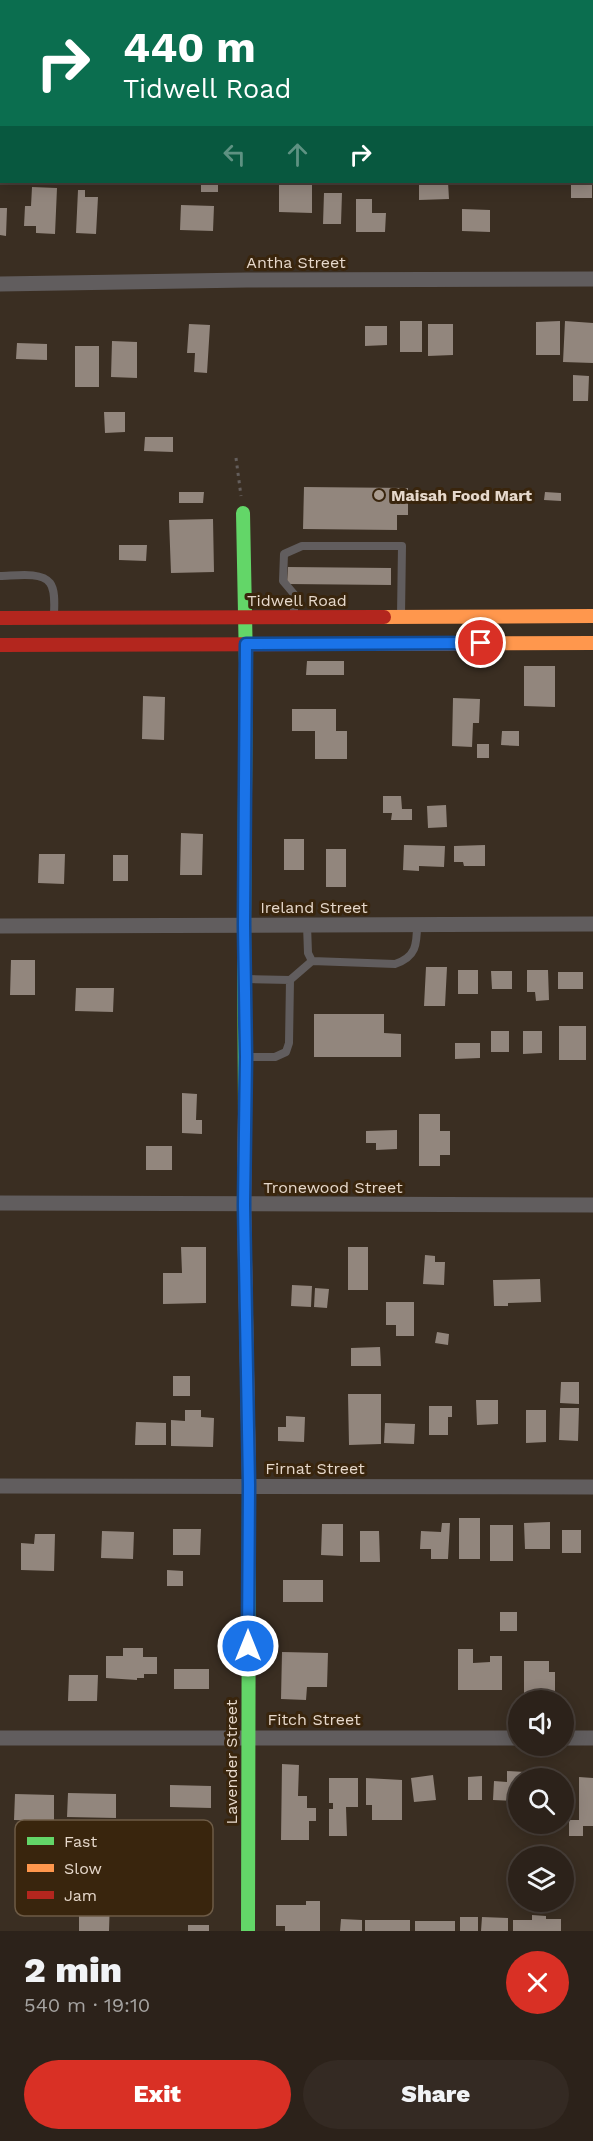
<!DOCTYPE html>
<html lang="en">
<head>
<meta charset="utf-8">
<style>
	body { margin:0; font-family:"Work Sans",sans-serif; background:#342a23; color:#f1f3f6; height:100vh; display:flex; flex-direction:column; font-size:22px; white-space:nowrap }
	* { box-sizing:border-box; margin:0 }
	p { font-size:20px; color:#a6a4a2 }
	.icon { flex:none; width:33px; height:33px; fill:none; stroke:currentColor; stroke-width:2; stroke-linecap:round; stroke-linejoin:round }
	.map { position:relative; height:1931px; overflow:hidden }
	.panel { display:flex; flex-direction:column; background:#2c221a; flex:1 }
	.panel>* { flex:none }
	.banner { position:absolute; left:0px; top:0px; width:594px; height:183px; box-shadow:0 3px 15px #0003,0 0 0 2px #483f39; background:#0b6e4f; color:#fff; overflow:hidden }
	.controls { position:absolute; left:508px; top:1690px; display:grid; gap:12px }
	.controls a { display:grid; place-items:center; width:66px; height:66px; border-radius:50%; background:#2c221a; box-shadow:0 3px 15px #0003,0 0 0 2px #483f39; font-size:30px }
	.pin { position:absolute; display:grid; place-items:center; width:51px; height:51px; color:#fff; margin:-26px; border:3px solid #fff; border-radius:50%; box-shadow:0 2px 6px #0007 }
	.me { position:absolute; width:66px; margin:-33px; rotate:0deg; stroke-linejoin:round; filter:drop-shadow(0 0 4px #0008) }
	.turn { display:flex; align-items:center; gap:21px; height:126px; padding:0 24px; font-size:27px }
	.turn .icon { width:78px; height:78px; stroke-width:2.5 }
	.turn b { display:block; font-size:42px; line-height:51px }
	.lanes { display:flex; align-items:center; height:57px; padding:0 24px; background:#0003; justify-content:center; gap:30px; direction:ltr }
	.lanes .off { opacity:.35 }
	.round { display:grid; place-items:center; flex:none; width:63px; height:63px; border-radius:32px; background:#342a23 }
	.headline { display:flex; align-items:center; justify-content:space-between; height:102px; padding:0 24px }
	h1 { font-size:36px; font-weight:800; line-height:45px }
	.cta { display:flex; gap:12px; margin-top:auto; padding:12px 24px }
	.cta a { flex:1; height:69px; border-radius:36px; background:#d93025; color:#fff; font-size:24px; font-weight:800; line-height:69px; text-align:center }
	.cta a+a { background:#342a23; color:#f1f3f6 }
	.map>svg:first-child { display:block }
</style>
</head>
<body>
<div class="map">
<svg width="593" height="1931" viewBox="0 0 593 1931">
	<rect width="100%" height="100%" fill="#3a2e22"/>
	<path fill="#92867d" d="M201 182H218V192H201Z
		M279 182H312V213L279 212Z
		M419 182H448L449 199 419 200Z
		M571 182H592V198H571Z
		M32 187 57 188 55 234 36 233V226H24L25 206H31Z
		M78 190H85V197H98L96 234 76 233Z
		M324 193H342L341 224H323Z
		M356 199H372V213H386L385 232H356Z
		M181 205 214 206 213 231 180 230Z
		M0 208H7L6 236 0 235Z
		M462 209 490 210V232L462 231Z
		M400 321H422V352H400Z
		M560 321V355H536V322Z
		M565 321 593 323V363L563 362Z
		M189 324 210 325 207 373 194 372 195 353H187Z
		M428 324H453V355L428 356Z
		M365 326H387V345L365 346Z
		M112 341 137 342V378L111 377Z
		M17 343 47 344V360L16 359Z
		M75 346H99V387H75Z
		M573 375 589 376 588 401H573Z
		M104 412H125V432L105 433Z
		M145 437H173V452L144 451Z
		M304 487 408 488V515H397V530L303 529Z
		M179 492H204L203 503H179Z
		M545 492 561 493V501L544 500Z
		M213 519 214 572 171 573 169 520Z
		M119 545H147L146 561 119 560Z
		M288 567 391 568V585L287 584Z
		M307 661H344V675H306Z
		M524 666H555V707L524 706Z
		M143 696 165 697 164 740 142 739Z
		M453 698 480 699 479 723H473L472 747 452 746Z
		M292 709H336V731H347V759H315V731H292Z
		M502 731H519V746L501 745Z
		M477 744H489V758H477Z
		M383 796H401L402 809H412V820H391L392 813H383Z
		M446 805 447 827 428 828 427 806Z
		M181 833 203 834 202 875H180Z
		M284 839H304V870H284Z
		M404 845 445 846 444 867 419 866V871L403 870Z
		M485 845V866H464L463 862H454V846Z
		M326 849H346V887H326Z
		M39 854H65L64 884 38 883Z
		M113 855H128V881H113Z
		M11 960H35V995H10Z
		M426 967H447L445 1006H424Z
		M458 970H478V994H458Z
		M527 970H548L549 1000 536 1001 535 992H527Z
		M491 971H512V989H492Z
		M558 972H583V989H558Z
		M76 988H114L113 1012 75 1011Z
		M314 1014H384V1033L401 1034V1057H314Z
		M559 1026H586V1060H559Z
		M491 1031H509V1052H491Z
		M523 1031H542V1053L523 1054Z
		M455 1043H480V1058L455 1059Z
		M182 1093 197 1094 196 1120H202V1134L182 1133Z
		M419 1114H440V1131H450V1155H440V1166H419Z
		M397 1130V1149L376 1150V1143H366V1131Z
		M146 1146H172V1170H146Z
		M181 1247H206V1303L163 1304V1273H182Z
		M348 1247H368V1290H348Z
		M425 1255 435 1256V1262H445L444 1285 423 1284Z
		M540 1279 541 1302 508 1303V1306H494L493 1280Z
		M292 1285 312 1286 311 1307 291 1306Z
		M315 1288 329 1289 327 1308 314 1307Z
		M386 1302H414V1336H396V1325H386Z
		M437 1332 449 1334 448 1345 435 1343Z
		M380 1347 381 1366H351V1348Z
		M173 1376H190V1396H173Z
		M561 1382H579V1404L560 1403Z
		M348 1394H381V1444L349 1445Z
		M476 1400H498V1424L477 1425Z
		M429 1406H452V1417H448V1435H429Z
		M560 1408H579L578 1441 559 1440Z
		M185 1410H201V1417L214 1418 213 1447 171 1446V1420L185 1421Z
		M526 1410H546V1442L526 1443Z
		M286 1416 305 1417 304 1442 278 1441V1427H286Z
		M136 1422 166 1423V1445H135Z
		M385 1423 415 1424 414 1444 384 1443Z
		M459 1518H480V1559H459Z
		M550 1522V1549H525L524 1523Z
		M442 1523H450L448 1559H431V1549H420L421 1531 441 1532Z
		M322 1524H343V1556L321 1555Z
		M490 1525H513V1561H490Z
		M173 1529H201L200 1555H173Z
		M562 1530H581V1553H562Z
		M102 1531 134 1532 133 1559 101 1558Z
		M360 1531H379L380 1562H360Z
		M35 1534H55L54 1571 21 1570V1543L34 1544Z
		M167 1570 183 1571V1586H167Z
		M283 1580H323V1602H283Z
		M500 1612H517V1631H500Z
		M123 1648H143V1657H157V1674H144V1678H137V1680L106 1678V1656H123Z
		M458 1649H473V1663L490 1662V1656H502V1690H458Z
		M282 1652 328 1653 327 1687H307L306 1700 281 1699Z
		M524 1661H549V1672H555V1693H524Z
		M174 1669H209V1689H174Z
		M69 1675H98L97 1701H68Z
		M282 1764 299 1765 298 1796H307V1808H316V1821H309V1840H281Z
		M507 1771 525 1772V1779H519V1801L493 1800 494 1781 507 1782Z
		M433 1775 436 1800 414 1802 411 1778Z
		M482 1776V1800H468V1777Z
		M579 1777 593 1778V1826H583V1836H569V1820H579Z
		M329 1778H358V1807H346L347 1836H329V1809H333V1803H329Z
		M366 1778 402 1780V1820H372V1805H366Z
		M170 1785 211 1786V1808L170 1807Z
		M68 1793 116 1794V1818L67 1817Z
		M15 1794 54 1795V1821L14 1820Z
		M533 1824H545L546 1835H533Z
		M79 1899H110L109 1931H79Z
		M306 1901H320V1931H285V1926H276V1905H306Z
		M532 1915 546 1916V1919H561V1931H513V1920H532Z
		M460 1917H478V1931H460Z
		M482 1917 508 1918V1931H481Z
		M341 1919 362 1920V1931H340Z
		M365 1920H410V1931H365Z
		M415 1921H455V1931H415Z
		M188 1925H209V1931H188Z"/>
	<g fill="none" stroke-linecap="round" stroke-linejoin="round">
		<path stroke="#645e5c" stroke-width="3" stroke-dasharray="3 4.5" stroke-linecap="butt" d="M236 458 241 496"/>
		<path stroke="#615d5e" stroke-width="8" d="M0 576C14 576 41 571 50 583 56 591 54 607 54 616
			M294 616V594L283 581 284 554 302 546H402L401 615
			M307 925 308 953 312 961 395 964C416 957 417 945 417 924
			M247 979 290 980 312 961
			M248 1057H275L286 1052 289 1043 290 980"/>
		<path stroke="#615d5e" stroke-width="15" d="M0 284 247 280 593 279
			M0 926 593 924
			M0 1203 593 1205
			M0 1486 593 1487
			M0 1738H519
			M564 1738H593"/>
		<path stroke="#63d668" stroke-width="14" d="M243 513 246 664 244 925 245 1114
			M248 1931 249 1479"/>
		<path stroke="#ff974d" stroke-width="14" d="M0 9 2 5
			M384 617 593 616
			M327 644 593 643
			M245 1114 244 1205 249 1479"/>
		<path stroke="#b3261e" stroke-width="14" d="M0 618 384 617
			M0 645 327 644"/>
	</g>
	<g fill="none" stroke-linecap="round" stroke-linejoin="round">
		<defs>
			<path id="route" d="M248 1646 249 1485 244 1205 246 1057 244 925 246 644 481 643"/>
		</defs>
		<use href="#route" stroke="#114b97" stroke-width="15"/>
		<use href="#route" stroke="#1a73e8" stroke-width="10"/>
	</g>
	<circle fill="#aa9c90" stroke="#39250d" stroke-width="2" cx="379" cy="495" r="6"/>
	<g text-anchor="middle" stroke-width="6" stroke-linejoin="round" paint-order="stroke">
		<g font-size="16" fill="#e6d8cb" stroke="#39250d">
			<text x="296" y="268">Antha Street</text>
			<text x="297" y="606">Tidwell Road</text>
			<text x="314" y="913">Ireland Street</text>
			<text x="333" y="1193">Tronewood Street</text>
			<text x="315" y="1474">Firnat Street</text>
			<text x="314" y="1725">Fitch Street</text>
			<text transform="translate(231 1762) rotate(-90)" y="6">Lavender Street</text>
		</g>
		<g font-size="16" font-weight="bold" fill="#e6d8cb" stroke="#39250d" text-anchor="start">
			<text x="391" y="501">Maisah Food Mart</text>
		</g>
	</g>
	<rect x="15" y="1820" width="198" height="96" rx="9" fill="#39250d" stroke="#6d5b46" stroke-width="1.5"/>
	<rect x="27" y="1837" width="27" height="8" fill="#63d668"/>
	<rect x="27" y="1864" width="27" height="8" fill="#ff974d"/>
	<rect x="27" y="1891" width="27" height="8" fill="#b3261e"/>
	<g font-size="16" fill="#e6d8cb">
		<text x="64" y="1847">Fast</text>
		<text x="64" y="1874">Slow</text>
		<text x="64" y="1901">Jam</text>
	</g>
</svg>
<div class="controls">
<a><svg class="icon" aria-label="sound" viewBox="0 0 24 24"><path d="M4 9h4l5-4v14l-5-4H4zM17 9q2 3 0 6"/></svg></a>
<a><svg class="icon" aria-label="search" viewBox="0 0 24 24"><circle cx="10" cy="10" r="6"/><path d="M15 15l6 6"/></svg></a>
<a><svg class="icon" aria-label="layers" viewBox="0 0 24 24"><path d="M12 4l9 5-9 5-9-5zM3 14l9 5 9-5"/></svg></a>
</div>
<div class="pin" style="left:481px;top:643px;background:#d93025"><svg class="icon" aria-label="arrive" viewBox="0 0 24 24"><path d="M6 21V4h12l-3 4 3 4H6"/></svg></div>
<svg class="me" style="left:248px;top:1646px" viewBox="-20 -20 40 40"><circle r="17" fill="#1a73e8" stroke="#fff" stroke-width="3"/><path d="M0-11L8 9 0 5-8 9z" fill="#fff"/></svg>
<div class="banner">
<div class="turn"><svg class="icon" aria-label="right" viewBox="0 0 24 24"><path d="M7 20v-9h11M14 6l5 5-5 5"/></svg><div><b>440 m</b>Tidwell Road</div></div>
<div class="lanes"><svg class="icon off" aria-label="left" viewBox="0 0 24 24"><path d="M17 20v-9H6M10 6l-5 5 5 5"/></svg><svg class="icon off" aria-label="ahead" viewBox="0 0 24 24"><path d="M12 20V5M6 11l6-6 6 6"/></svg><svg class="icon" aria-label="right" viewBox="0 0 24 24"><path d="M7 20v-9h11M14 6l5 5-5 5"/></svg></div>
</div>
</div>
<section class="panel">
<div class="headline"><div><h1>2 min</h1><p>540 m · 19:10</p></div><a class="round" style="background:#d93025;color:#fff"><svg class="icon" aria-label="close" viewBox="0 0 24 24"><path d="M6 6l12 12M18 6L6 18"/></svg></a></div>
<div class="cta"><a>Exit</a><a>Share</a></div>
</section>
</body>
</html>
